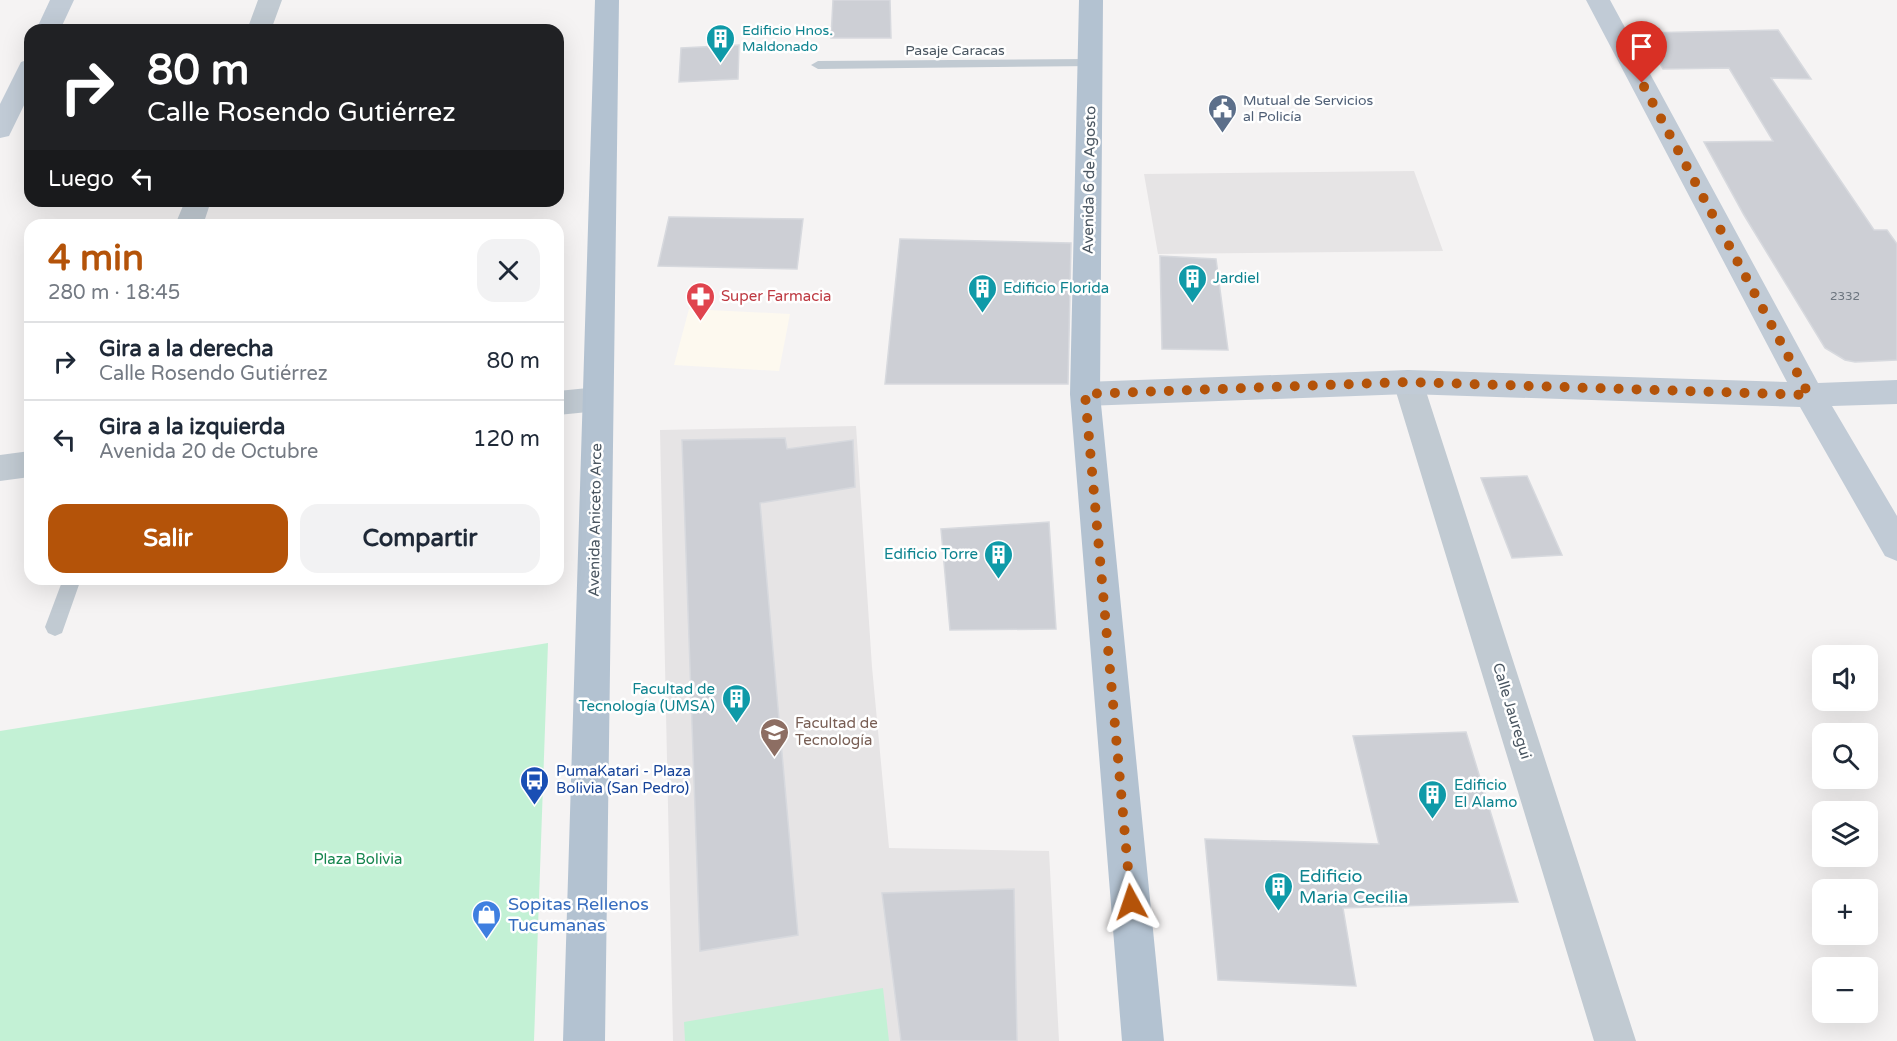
<!DOCTYPE html>
<html lang="es">
<head>
<meta charset="utf-8">
<style>
	body { margin:0; font-family:"Varela Round",sans-serif; background:#f2f2f3; color:#1f2937; height:100vh; display:flex; flex-direction:column; font-size:22px; white-space:nowrap }
	* { box-sizing:border-box; margin:0 }
	p { font-size:20px; color:#747a83 }
	.icon { flex:none; width:33px; height:33px; fill:none; stroke:currentColor; stroke-width:2; stroke-linecap:round; stroke-linejoin:round }
	.map { position:relative; flex:1; overflow:hidden }
	.sheet { position:absolute; left:24px; top:219px; width:540px; height:366px; display:flex; flex-direction:column; background:#fff; border-radius:18px; box-shadow:0 6px 24px #0002 }
	.sheet>* { flex:none }
	.hud { position:absolute; left:24px; top:24px; width:540px; height:183px; border-radius:18px; box-shadow:0 6px 24px #0002; background:#202124; color:#fff; overflow:hidden }
	.buttons { position:absolute; left:1812px; top:645px; display:grid; gap:12px }
	.buttons a { display:grid; place-items:center; width:66px; height:66px; border-radius:12px; background:#fff; box-shadow:0 6px 24px #0002; font-size:30px }
	.pin { position:absolute; display:grid; place-items:center; width:51px; height:51px; color:#fff; margin:-62px -26px; border-radius:50% 50% 50% 0; rotate:-45deg; box-shadow:0 0 6px #0007 }
	.pin .icon { rotate:45deg }
	.me { position:absolute; width:66px; margin:-33px; rotate:355deg; stroke-linejoin:round; filter:drop-shadow(0 0 4px #0008) }
	.turn { display:flex; align-items:center; gap:21px; height:126px; padding:0 24px; font-size:27px }
	.turn .icon { width:78px; height:78px; stroke-width:2.5 }
	.turn b { display:block; font-size:42px; line-height:51px }
	.then { display:flex; align-items:center; height:57px; padding:0 24px; background:#0003; gap:12px; font-size:22px }
	.round { display:grid; place-items:center; flex:none; width:63px; height:63px; border-radius:18px; background:#f2f2f3 }
	.summary { display:flex; align-items:center; justify-content:space-between; height:102px; padding:0 24px }
	h1 { font-size:36px; font-weight:700; line-height:45px; color:#b45309 }
	.primary-button { display:flex; gap:12px; margin-top:auto; padding:12px 24px }
	.primary-button a { flex:1; height:69px; border-radius:18px; background:#b45309; color:#fff; font-size:24px; font-weight:700; line-height:69px; text-align:center }
	.primary-button a+a { background:#f2f2f3; color:#1f2937 }
	ul { padding:0; list-style:none }
	li { display:flex; align-items:center; gap:18px; height:78px; padding:0 24px; border-top:2px solid #e0e1e3 }
	li div { flex:1 }
	li b { display:block; font-size:22px }
	li em { font-style:normal }
	.map>svg:first-child { display:block }
</style>
</head>
<body>
<div class="map">
<svg width="1897" height="1041" viewBox="0 0 1897 1041">
	<rect width="100%" height="100%" fill="#f5f3f3"/>
	<path fill="#fdf9ef" d="M689 309 790 314 779 371 674 365Z"/>
	<path fill="#e6e4e5" d="M1414 171 1443 251 1158 254 1144 174Z
		M856 426 872 667 889 848 1049 851 1059 1041H673L660 430Z"/>
	<path fill="#c3f1d5" d="M548 643 534 1041H0V731Z
		M883 988 889 1041H685L684 1022Z"/>
	<path fill="#cdcfd5" stroke="#d7d9de" stroke-width="1.5" d="M833 0H890L891 38H831Z
		M1778 30 1811 79 1771 78 1874 230H1887L1897 244V360L1855 362 1845 360 1825 348 1744 215 1704 142 1773 141 1729 68 1663 69 1643 33Z
		M739 45 738 79 679 82 681 48Z
		M669 217 803 219 797 269 658 266Z
		M900 239 1071 243 1068 384H885Z
		M1160 256 1216 259 1228 350 1162 349Z
		M785 438 787 449 853 440 855 487 760 503 798 935 700 951 682 440Z
		M1527 476 1562 555 1512 558 1481 478Z
		M1049 522 1056 629 950 630 941 529Z
		M1466 732 1518 902 1343 908 1356 986 1218 980 1205 839 1379 844 1353 736Z
		M1014 889 1017 1041H901L882 893Z"/>
	<g fill="none" stroke-linecap="round" stroke-linejoin="round">
		<path fill="#c1cad2" fill-rule="evenodd" d="M1091 59 1096 60 1098 63 1096 66 818 69 811 65 818 61Z
			M63 579H81L62 633 55 636 48 633 45 627Z"/>
		<path fill="#c1cad2" fill-rule="evenodd" d="M258 0H282L271 30H247Z
			M185 201H211L203 225H175Z
			M1408 370 1419 374 1423 382 1636 1041H1594L1393 382 1397 374Z
			M598 387 609 390 613 399 609 408 598 411 558 415V391Z
			M30 451V477L0 481V455Z"/>
		<path fill="#c1cbd6" fill-rule="evenodd" d="M50 0H74L60 30H36Z
			M1586 0H1610L1818 383 1897 380V404L1832 406 1897 516V561L1885 556 1800 407 1408 394 1085 406 1074 403 1070 394 1074 385 1085 382 1408 370 1787 382Z
			M30 59V93L9 136 0 138V104L21 62Z"/>
		<path fill="#b3c2d1" fill-rule="evenodd" d="M595 0H619L605 1041H563Z
			M1079 0H1103L1100 394 1164 1041H1122L1070 394Z"/>
	</g>
	<g fill="none" stroke-linecap="round" stroke-linejoin="round">
		<path stroke="#b45309" stroke-width="10" stroke-dasharray="0 18" d="M1131 902 1085 394 1408 382 1809 395 1642 83"/>
	</g>
	<defs>
		<symbol id="building-pin" viewBox="-11 -11 22 30"><path d="M0 17L-7.5 6A9.5 9.5 0 1 1 7.5 6Z" fill="#0f9aa8" stroke="#fff"/><path d="M-4-6H4V6H1V3H-1V6H-4ZM-2.5-4.3h1.7v1.8h-1.7ZM.8-4.3h1.7v1.8H.8ZM-2.5-1h1.7V.8h-1.7ZM.8-1h1.7V.8H.8Z" fill="#fff"/></symbol>
		<symbol id="civic-pin" viewBox="-11 -11 22 30"><path d="M0 17L-7.5 6A9.5 9.5 0 1 1 7.5 6Z" fill="#5c6f8a" stroke="#fff"/><path d="M-.6-6.5H3V-4.5H.6V-3L4-1V1h2V6H-6V1h2V-1L-.6-3ZM-1.2 2.5V6h2.4V2.5Z" fill="#fff"/></symbol>
		<symbol id="pharmacy-pin" viewBox="-11 -11 22 30"><path d="M0 17L-7.5 6A9.5 9.5 0 1 1 7.5 6Z" fill="#e0444e" stroke="#fff"/><path d="M-2-6h4v4h4v4h-4v4h-4v-4h-4v-4h4Z" fill="#fff"/></symbol>
		<symbol id="university-pin" viewBox="-11 -11 22 30"><path d="M0 17L-7.5 6A9.5 9.5 0 1 1 7.5 6Z" fill="#8d6e63" stroke="#fff"/><path d="M0-5L7-2L0 1L-7-2ZM-4 1L0 2.5L4 1V4Q0 6-4 4Z" fill="#fff"/></symbol>
		<symbol id="bus-pin" viewBox="-11 -11 22 30"><path d="M0 17L-7.5 6A9.5 9.5 0 1 1 7.5 6Z" fill="#1a4fb4" stroke="#fff"/><path d="M-5-6H5V4H4V6H2V4H-2V6H-4V4H-5ZM-3.5-4V0h7V-4ZM-3.5 1.2v1.5H-2V1.2ZM2 1.2v1.5H3.5V1.2Z" fill="#fff"/></symbol>
		<symbol id="shop-pin" viewBox="-11 -11 22 30"><path d="M0 17L-7.5 6A9.5 9.5 0 1 1 7.5 6Z" fill="#3f7fe0" stroke="#fff"/><path d="M-5-2.5h2.3a2.7 3.5 0 0 1 5.4 0H5L5.5 6h-11ZM-1.5-2.5h3a1.5 2.3 0 0 0-3 0Z" fill="#fff"/></symbol>
	</defs>
	<g fill-rule="evenodd">
		<use href="#building-pin" x="704" y="22" width="33" height="45"/>
		<use href="#civic-pin" x="1206" y="92" width="33" height="45"/>
		<use href="#building-pin" x="1176" y="262" width="33" height="45"/>
		<use href="#building-pin" x="966" y="272" width="33" height="45"/>
		<use href="#pharmacy-pin" x="684" y="280" width="33" height="45"/>
		<use href="#building-pin" x="982" y="538" width="33" height="45"/>
		<use href="#building-pin" x="720" y="682" width="33" height="45"/>
		<use href="#university-pin" x="758" y="716" width="33" height="45"/>
		<use href="#bus-pin" x="518" y="764" width="33" height="45"/>
		<use href="#building-pin" x="1416" y="778" width="33" height="45"/>
		<use href="#building-pin" x="1262" y="870" width="33" height="45"/>
		<use href="#shop-pin" x="470" y="898" width="33" height="45"/>
	</g>
	<g text-anchor="middle" stroke-width="5" stroke-linejoin="round" paint-order="stroke">
		<g font-size="12" fill="#6b747e">
			<text x="1845" y="300">2332</text>
		</g>
		<g font-size="14" fill="#0d838f" stroke="#fff" text-anchor="start">
			<text x="742" y="35">Edificio Hnos.<tspan x="742" dy="16">Maldonado</tspan></text>
		</g>
		<g font-size="14" fill="#4a5661" stroke="#fff">
			<text x="955" y="55">Pasaje Caracas</text>
		</g>
		<g font-size="14" fill="#4e5e75" stroke="#fff" text-anchor="start">
			<text x="1243" y="105">Mutual de Servicios<tspan x="1243" dy="16">al Policía</tspan></text>
		</g>
		<g font-size="15" fill="#4a5661" stroke="#fff">
			<text transform="translate(1089 180) rotate(-89)" y="5">Avenida 6 de Agosto</text>
			<text transform="translate(595 520) rotate(-89)" y="5">Avenida Aniceto Arce</text>
			<text transform="translate(1512 711) rotate(73)" y="5">Calle Jauregui</text>
		</g>
		<g font-size="15" fill="#0d838f" stroke="#fff" text-anchor="start">
			<text x="1213" y="283">Jardiel</text>
			<text x="1003" y="293">Edificio Florida</text>
			<text x="978" y="559" text-anchor="end">Edificio Torre</text>
			<text x="715" y="694" text-anchor="end">Facultad de<tspan x="715" dy="17">Tecnología (UMSA)</tspan></text>
			<text x="1454" y="790">Edificio<tspan x="1454" dy="17">El Alamo</tspan></text>
		</g>
		<g font-size="15" fill="#be3a42" stroke="#fff" text-anchor="start">
			<text x="721" y="301">Super Farmacia</text>
		</g>
		<g font-size="15" fill="#785e54" stroke="#fff" text-anchor="start">
			<text x="795" y="728">Facultad de<tspan x="795" dy="17">Tecnología</tspan></text>
		</g>
		<g font-size="15" fill="#164399" stroke="#fff" text-anchor="start">
			<text x="556" y="776">PumaKatari - Plaza<tspan x="556" dy="17">Bolivia (San Pedro)</tspan></text>
		</g>
		<g font-size="15" fill="#17864f" stroke="#fff">
			<text x="358" y="864">Plaza Bolivia</text>
		</g>
		<g font-size="18" fill="#0d838f" stroke="#fff" text-anchor="start">
			<text x="1299" y="882">Edificio<tspan x="1299" dy="21">Maria Cecilia</tspan></text>
		</g>
		<g font-size="18" fill="#366cbe" stroke="#fff" text-anchor="start">
			<text x="508" y="910">Sopitas Rellenos<tspan x="508" dy="21">Tucumanas</tspan></text>
		</g>
	</g>
</svg>
<div class="buttons">
<a><svg class="icon" aria-label="sound" viewBox="0 0 24 24"><path d="M4 9h4l5-4v14l-5-4H4zM17 9q2 3 0 6"/></svg></a>
<a><svg class="icon" aria-label="search" viewBox="0 0 24 24"><circle cx="10" cy="10" r="6"/><path d="M15 15l6 6"/></svg></a>
<a><svg class="icon" aria-label="layers" viewBox="0 0 24 24"><path d="M12 4l9 5-9 5-9-5zM3 14l9 5 9-5"/></svg></a>
<a>+</a>
<a>−</a>
</div>
<div class="pin" style="left:1642px;top:83px;background:#d93025"><svg class="icon" aria-label="arrive" viewBox="0 0 24 24"><path d="M6 21V4h12l-3 4 3 4H6"/></svg></div>
<svg class="me" style="left:1131px;top:902px" viewBox="-20 -20 40 40"><path d="M0-17L14 15 0 8-14 15z" fill="#b45309" stroke="#fff" stroke-width="4"/></svg>
<div class="hud">
<div class="turn"><svg class="icon" aria-label="right" viewBox="0 0 24 24"><path d="M7 20v-9h11M14 6l5 5-5 5"/></svg><div><b>80 m</b>Calle Rosendo Gutiérrez</div></div>
<div class="then">Luego<svg class="icon" aria-label="left" viewBox="0 0 24 24"><path d="M17 20v-9H6M10 6l-5 5 5 5"/></svg></div>
</div>
<section class="sheet">
<div class="summary"><div><h1>4 min</h1><p>280 m · 18:45</p></div><a class="round"><svg class="icon" aria-label="close" viewBox="0 0 24 24"><path d="M6 6l12 12M18 6L6 18"/></svg></a></div>
<ul>
<li><svg class="icon" aria-label="right" viewBox="0 0 24 24"><path d="M7 20v-9h11M14 6l5 5-5 5"/></svg><div><b>Gira a la derecha</b><p>Calle Rosendo Gutiérrez</p></div><em>80 m</em></li>
<li><svg class="icon" aria-label="left" viewBox="0 0 24 24"><path d="M17 20v-9H6M10 6l-5 5 5 5"/></svg><div><b>Gira a la izquierda</b><p>Avenida 20 de Octubre</p></div><em>120 m</em></li>
</ul>
<div class="primary-button"><a>Salir</a><a>Compartir</a></div>
</section>
</div>
</body>
</html>
